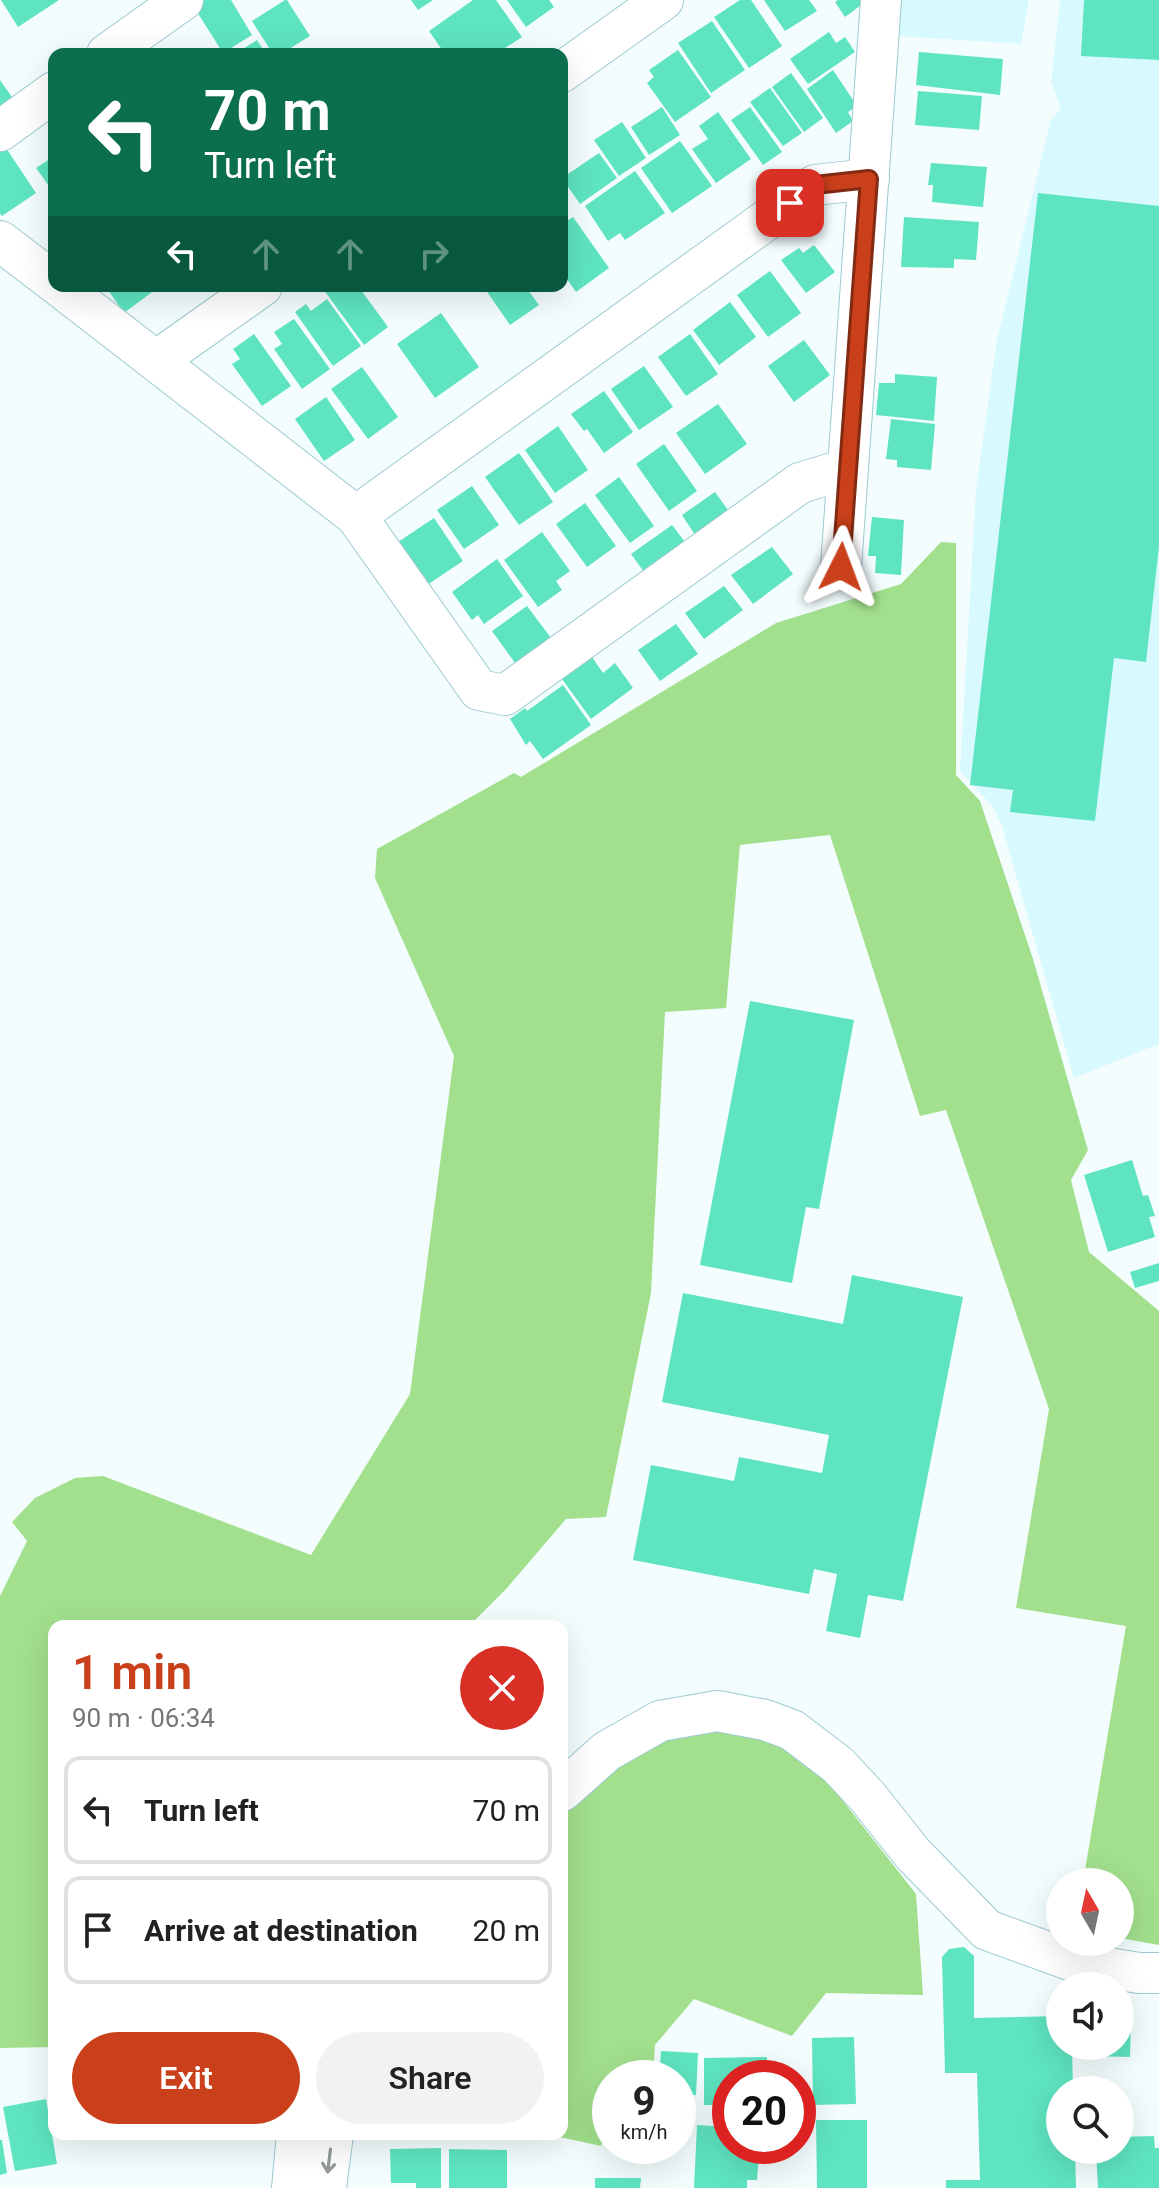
<!DOCTYPE html>
<html lang="en">
<head>
<meta charset="utf-8">
<style>
	body { margin:0; font-family:Roboto,sans-serif; background:#f2f2f2; color:#222; height:100vh; display:flex; flex-direction:column; font-size:30px; white-space:nowrap }
	* { box-sizing:border-box; margin:0 }
	p { font-size:26px; color:#767676 }
	.icon { flex:none; width:44px; height:44px; fill:none; stroke:currentColor; stroke-width:2; stroke-linecap:round; stroke-linejoin:round }
	.map { position:relative; flex:1; overflow:hidden }
	.panel { position:absolute; left:48px; top:1620px; width:520px; height:520px; display:flex; flex-direction:column; background:#fff; border-radius:16px; box-shadow:0 8px 32px #0002 }
	.panel>* { flex:none }
	.top-card { position:absolute; left:48px; top:48px; width:520px; height:244px; border-radius:16px; box-shadow:0 8px 32px #0002; background:#0b6e4f; color:#fff; overflow:hidden }
	.needle { width:52px; rotate:351deg }
	.buttons { position:absolute; left:1046px; top:1868px; display:grid; gap:16px }
	.buttons a { display:grid; place-items:center; width:88px; height:88px; border-radius:50%; background:#fff; box-shadow:0 8px 32px #0002; font-size:40px }
	.speed { position:absolute; left:592px; top:2060px; display:flex; gap:16px; font-size:40px; font-weight:700; text-align:center }
	.speed>* { display:grid; place-content:center; width:104px; height:104px; border-radius:50%; background:#fff; box-shadow:0 8px 32px #0002; line-height:1 }
	.speed small { font-size:20px; font-weight:400 }
	.speed .limit { border:12px solid #d22; background:#fff; color:#111 }
	.pin { position:absolute; display:grid; place-items:center; width:68px; height:68px; color:#fff; margin:-34px; border-radius:16px; box-shadow:0 4px 12px #0006 }
	.me { position:absolute; width:88px; margin:-44px; rotate:3deg; stroke-linejoin:round; filter:drop-shadow(0 0 6px #0008) }
	.turn { display:flex; align-items:center; gap:28px; height:168px; padding:0 24px; font-size:36px }
	.turn .icon { width:104px; height:104px; stroke-width:2.5 }
	.turn b { display:block; font-size:56px; line-height:68px }
	.lanes { display:flex; align-items:center; height:76px; padding:0 24px; background:#0003; justify-content:center; gap:40px; direction:ltr }
	.lanes .off { opacity:.35 }
	.round { display:grid; place-items:center; flex:none; width:84px; height:84px; border-radius:42px; background:#f2f2f2 }
	.headline { display:flex; align-items:center; justify-content:space-between; height:136px; padding:0 24px }
	h1 { font-size:48px; font-weight:600; line-height:60px; color:#c9401b }
	.action { display:flex; gap:16px; margin-top:auto; padding:16px 24px }
	.action a { flex:1; height:92px; border-radius:48px; background:#c9401b; color:#fff; font-size:32px; font-weight:600; line-height:92px; text-align:center }
	.action a+a { background:#f2f2f2; color:#222 }
	ul { padding:0; list-style:none }
	li { display:flex; align-items:center; gap:24px; height:108px; margin:0 16px 12px; padding:0 8px; border:4px solid #e0e0e0; border-radius:16px }
	li div { flex:1 }
	li b { display:block; font-size:30px }
	li em { font-style:normal }
	.map>svg:first-child { display:block }
</style>
</head>
<body>
<div class="map">
<svg width="1159" height="2188" viewBox="0 0 1159 2188">
	<rect width="100%" height="100%" fill="#f3fdfe"/>
	<path fill="#d8fafe" d="M898 0H1029L1021 44 895 36Z
		M1060 0H1159V1044L1074 1078 1002 826 993 807 960 771 976 490 997 339 1051 120 1061 108 1051 82Z"/>
	<path fill="#a2e08d" d="M941 542 956 543V775L980 801 1033 959 1088 1150 1071 1180 1089 1252 1159 1311V1945L1120 1938V1882H1083L1126 1626 1016 1608 1049 1409 946 1110 920 1116 830 835 740 845 726 1008 665 1012 651 1293 606 1517 566 1519 507 1588 469 1626H54V2047L0 2048V1596L27 1541 12 1522 35 1498 75 1478 103 1476 311 1555 410 1394 454 1056 375 878 377 849 514 773 521 777 776 623 901 584Z
		M698 1728 733 1730 773 1742 812 1765 836 1792 916 1894 923 1995 826 1993 792 2036 694 1999 655 2045 653 2078H610V2122L601 2146 546 2134H562V1813L617 1762Z"/>
	<path fill="#5ee4c0" d="M1 0H59L18 27Z
		M204 0H231L252 35 223 53 194 7Z
		M285 0H287L310 36 281 54H273L252 21Z
		M411 0H433L418 10Z
		M473 0H496L522 37 496 54H445L429 31Z
		M507 0H549L554 7 526 27Z
		M740 0H751L782 46 749 68 714 17Z
		M764 0H809L817 11 785 31Z
		M838 0H868L845 17 835 2Z
		M1084 0H1159V60L1081 56Z
		M712 21 745 70 711 93 678 43Z
		M829 32 836 43 845 37 855 52 808 84 790 59Z
		M257 40 266 54H235Z
		M678 50 711 97 675 122 647 83 654 77 649 70Z
		M919 52 1003 59 1000 95 916 85Z
		M833 70 857 106 848 112 853 121 836 133 807 89Z
		M791 73 823 118 804 132 772 87Z
		M0 80 14 100 0 110Z
		M770 88 802 133 783 146 750 102Z
		M918 91 982 96 979 130 915 125Z
		M662 107 680 135 649 155 631 127Z
		M750 107 782 152 763 165 731 120Z
		M718 112 751 159 716 183 692 149 708 139 699 126Z
		M622 122 646 158 619 176 594 140Z
		M680 141 712 186 672 213 641 168Z
		M4 145 36 193 2 216 0 214V148Z
		M599 153 617 178 580 204 562 178Z
		M54 156V193L36 168Z
		M931 163 987 167 983 207 932 202 933 185H928Z
		M635 171 665 213 625 240 620 233 608 241 585 206Z
		M1038 193 1159 206V546L1146 662 1114 658 1095 821 1010 812 1013 790 970 785Z
		M573 217 609 268 576 292 562 272V224Z
		M904 217 979 222 976 260 954 259V268L901 267Z
		M814 245 835 272 806 293 781 260 799 248 803 253Z
		M770 271 801 313 768 337 737 295Z
		M114 286H160L124 313 108 290Z
		M321 286H358L388 327 364 345Z
		M483 286H525L539 305 510 325Z
		M327 299 361 346 333 366 295 312 306 304 311 311Z
		M730 302 756 337 719 365 693 330Z
		M441 313 479 367 435 398 397 344Z
		M294 319 330 369 302 389 274 349 282 344 274 332Z
		M254 334 291 386 262 406 232 364 240 359 233 349Z
		M690 334 718 374 686 396 658 357Z
		M804 340 830 375 794 402 768 366Z
		M644 366 673 407 639 430 611 389Z
		M362 367 398 417 368 439 331 389Z
		M895 374 937 377 934 421 876 415 879 383H895Z
		M604 391 633 432 604 453 587 429 584 431 571 414Z
		M326 397 355 440 324 461 295 419Z
		M718 404 747 444 705 474 676 433Z
		M891 419 935 424 931 470 897 467V460L886 459Z
		M558 426 588 470 555 493 525 450Z
		M664 444 697 491 669 511 636 464Z
		M519 453 553 502 519 525 485 477Z
		M619 477 654 526 630 543 595 495Z
		M472 486 499 525 464 549 437 510Z
		M715 492 733 517 699 541 682 515Z
		M585 503 616 546 587 567 556 524Z
		M872 517 904 520 901 575 875 573 876 556H868Z
		M434 518 463 561 427 585 398 542Z
		M672 525 688 546 647 576 631 554Z
		M542 532 570 571 556 581 562 590 538 607 504 560Z
		M772 547 793 574 753 604 731 575Z
		M497 559 523 596 484 624 478 615 472 620 452 592Z
		M724 586 743 610 704 639 685 613Z
		M527 606 551 638 515 663 492 631Z
		M676 624 698 654 660 681 638 650Z
		M592 657 603 673 615 663 633 688 591 719 562 679Z
		M563 685 591 725 543 759 530 741 526 745 510 719 525 708 527 711Z
		M750 1001 854 1020 819 1209 806 1207 792 1283 700 1265Z
		M1132 1160 1143 1196 1148 1195 1155 1216 1149 1217 1155 1237 1108 1252 1084 1175Z
		M1159 1263V1281L1135 1288 1130 1272Z
		M852 1275 963 1297 903 1601 868 1595 860 1638 826 1631 837 1574 814 1569 809 1594 633 1560 651 1465 734 1481 739 1457 822 1473 829 1435 662 1402 683 1293 843 1324Z
		M964 1947 974 1956V2018L1060 2016V2046H1072L1073 2090H1060V2150H1075L1076 2188H946V2180H980L977 2073H945L942 1957 949 1949Z
		M1120 2022H1131L1130 2057 1089 2056V2046H1120Z
		M854 2037 856 2104 813 2105 812 2038Z
		M661 2051 698 2053 696 2095 678 2094V2078H659Z
		M767 2057V2078H730V2105H704V2058Z
		M46 2099 57 2164 15 2171 3 2107Z
		M816 2120H867V2188H817Z
		M697 2125 730 2127V2146H749V2154L759 2155 757 2180H747V2188H694Z
		M1154 2136 1155 2148H1159V2188H1098L1096 2150H1120V2137Z
		M0 2140H2L7 2173 0 2175Z
		M441 2148V2188H416V2183H391L390 2149Z
		M449 2149 507 2150V2188H449Z
		M595 2178H641L640 2188H595Z"/>
	<g fill="none" stroke-linecap="round" stroke-linejoin="round">
		<defs>
			<path id="minor" d="M107 54 183 0
				M562 72 663 0
				M0 131 54 92
				M0 241 54 282
				M59 286 356 516 479 690 505 695 800 483 846 469
				M156 361 262 286
				M356 516 815 185 869 179
				M841 567 881 0
				M562 1791 607 1751 660 1721 717 1711 765 1720 792 1730 838 1765 867 1796 913 1854 987 1930 1078 1963 1139 1973H1159
				M292 2188 297 2134
				M326 2188 333 2134"/>
		</defs>
		<use href="#minor" stroke="#9ccad0" stroke-width="42"/>
		<use href="#minor" stroke="#fff" stroke-width="40"/>
	</g>
	<defs><path id="oneway-shaft" d="M-6 0H5M1.5-3L5.5 0L1.5 3" fill="none" stroke-width="1.6" stroke-linecap="round" stroke-linejoin="round" transform="scale(2)"/></defs>
	<use stroke="#929a9b" href="#oneway-shaft" transform="translate(329 2161) rotate(97)"/>
	<g fill="none" stroke-linecap="round" stroke-linejoin="round">
		<defs>
			<path id="route" d="M790 203 815 185 869 179 841 567"/>
		</defs>
		<use href="#route" stroke="#832a12" stroke-width="20"/>
		<use href="#route" stroke="#c9401b" stroke-width="14"/>
	</g>
</svg>
<div class="buttons">
<a><svg class="needle" viewBox="-14 -14 28 28"><path d="M0-13l5 13h-10z" fill="#e53935"/><path d="M0 13l5-13h-10z" fill="#767676"/></svg></a>
<a><svg class="icon" aria-label="sound" viewBox="0 0 24 24"><path d="M4 9h4l5-4v14l-5-4H4zM17 9q2 3 0 6"/></svg></a>
<a><svg class="icon" aria-label="search" viewBox="0 0 24 24"><circle cx="10" cy="10" r="6"/><path d="M15 15l6 6"/></svg></a>
</div>
<div class="speed"><div>9<small>km/h</small></div><div class="limit">20</div></div>
<div class="pin" style="left:790px;top:203px;background:#d93025"><svg class="icon" aria-label="arrive" viewBox="0 0 24 24"><path d="M6 21V4h12l-3 4 3 4H6"/></svg></div>
<svg class="me" style="left:841px;top:567px" viewBox="-20 -20 40 40"><path d="M0-17L14 15 0 8-14 15z" fill="#c9401b" stroke="#fff" stroke-width="4"/></svg>
<div class="top-card">
<div class="turn"><svg class="icon" aria-label="left" viewBox="0 0 24 24"><path d="M17 20v-9H6M10 6l-5 5 5 5"/></svg><div><b>70 m</b>Turn left</div></div>
<div class="lanes"><svg class="icon" aria-label="left" viewBox="0 0 24 24"><path d="M17 20v-9H6M10 6l-5 5 5 5"/></svg><svg class="icon off" aria-label="ahead" viewBox="0 0 24 24"><path d="M12 20V5M6 11l6-6 6 6"/></svg><svg class="icon off" aria-label="ahead" viewBox="0 0 24 24"><path d="M12 20V5M6 11l6-6 6 6"/></svg><svg class="icon off" aria-label="right" viewBox="0 0 24 24"><path d="M7 20v-9h11M14 6l5 5-5 5"/></svg></div>
</div>
<section class="panel">
<div class="headline"><div><h1>1 min</h1><p>90 m · 06:34</p></div><a class="round" style="background:#d93025;color:#fff"><svg class="icon" aria-label="close" viewBox="0 0 24 24"><path d="M6 6l12 12M18 6L6 18"/></svg></a></div>
<ul>
<li><svg class="icon" aria-label="left" viewBox="0 0 24 24"><path d="M17 20v-9H6M10 6l-5 5 5 5"/></svg><div><b>Turn left</b></div><em>70 m</em></li>
<li><svg class="icon" aria-label="arrive" viewBox="0 0 24 24"><path d="M6 21V4h12l-3 4 3 4H6"/></svg><div><b>Arrive at destination</b></div><em>20 m</em></li>
</ul>
<div class="action"><a>Exit</a><a>Share</a></div>
</section>
</div>
</body>
</html>
